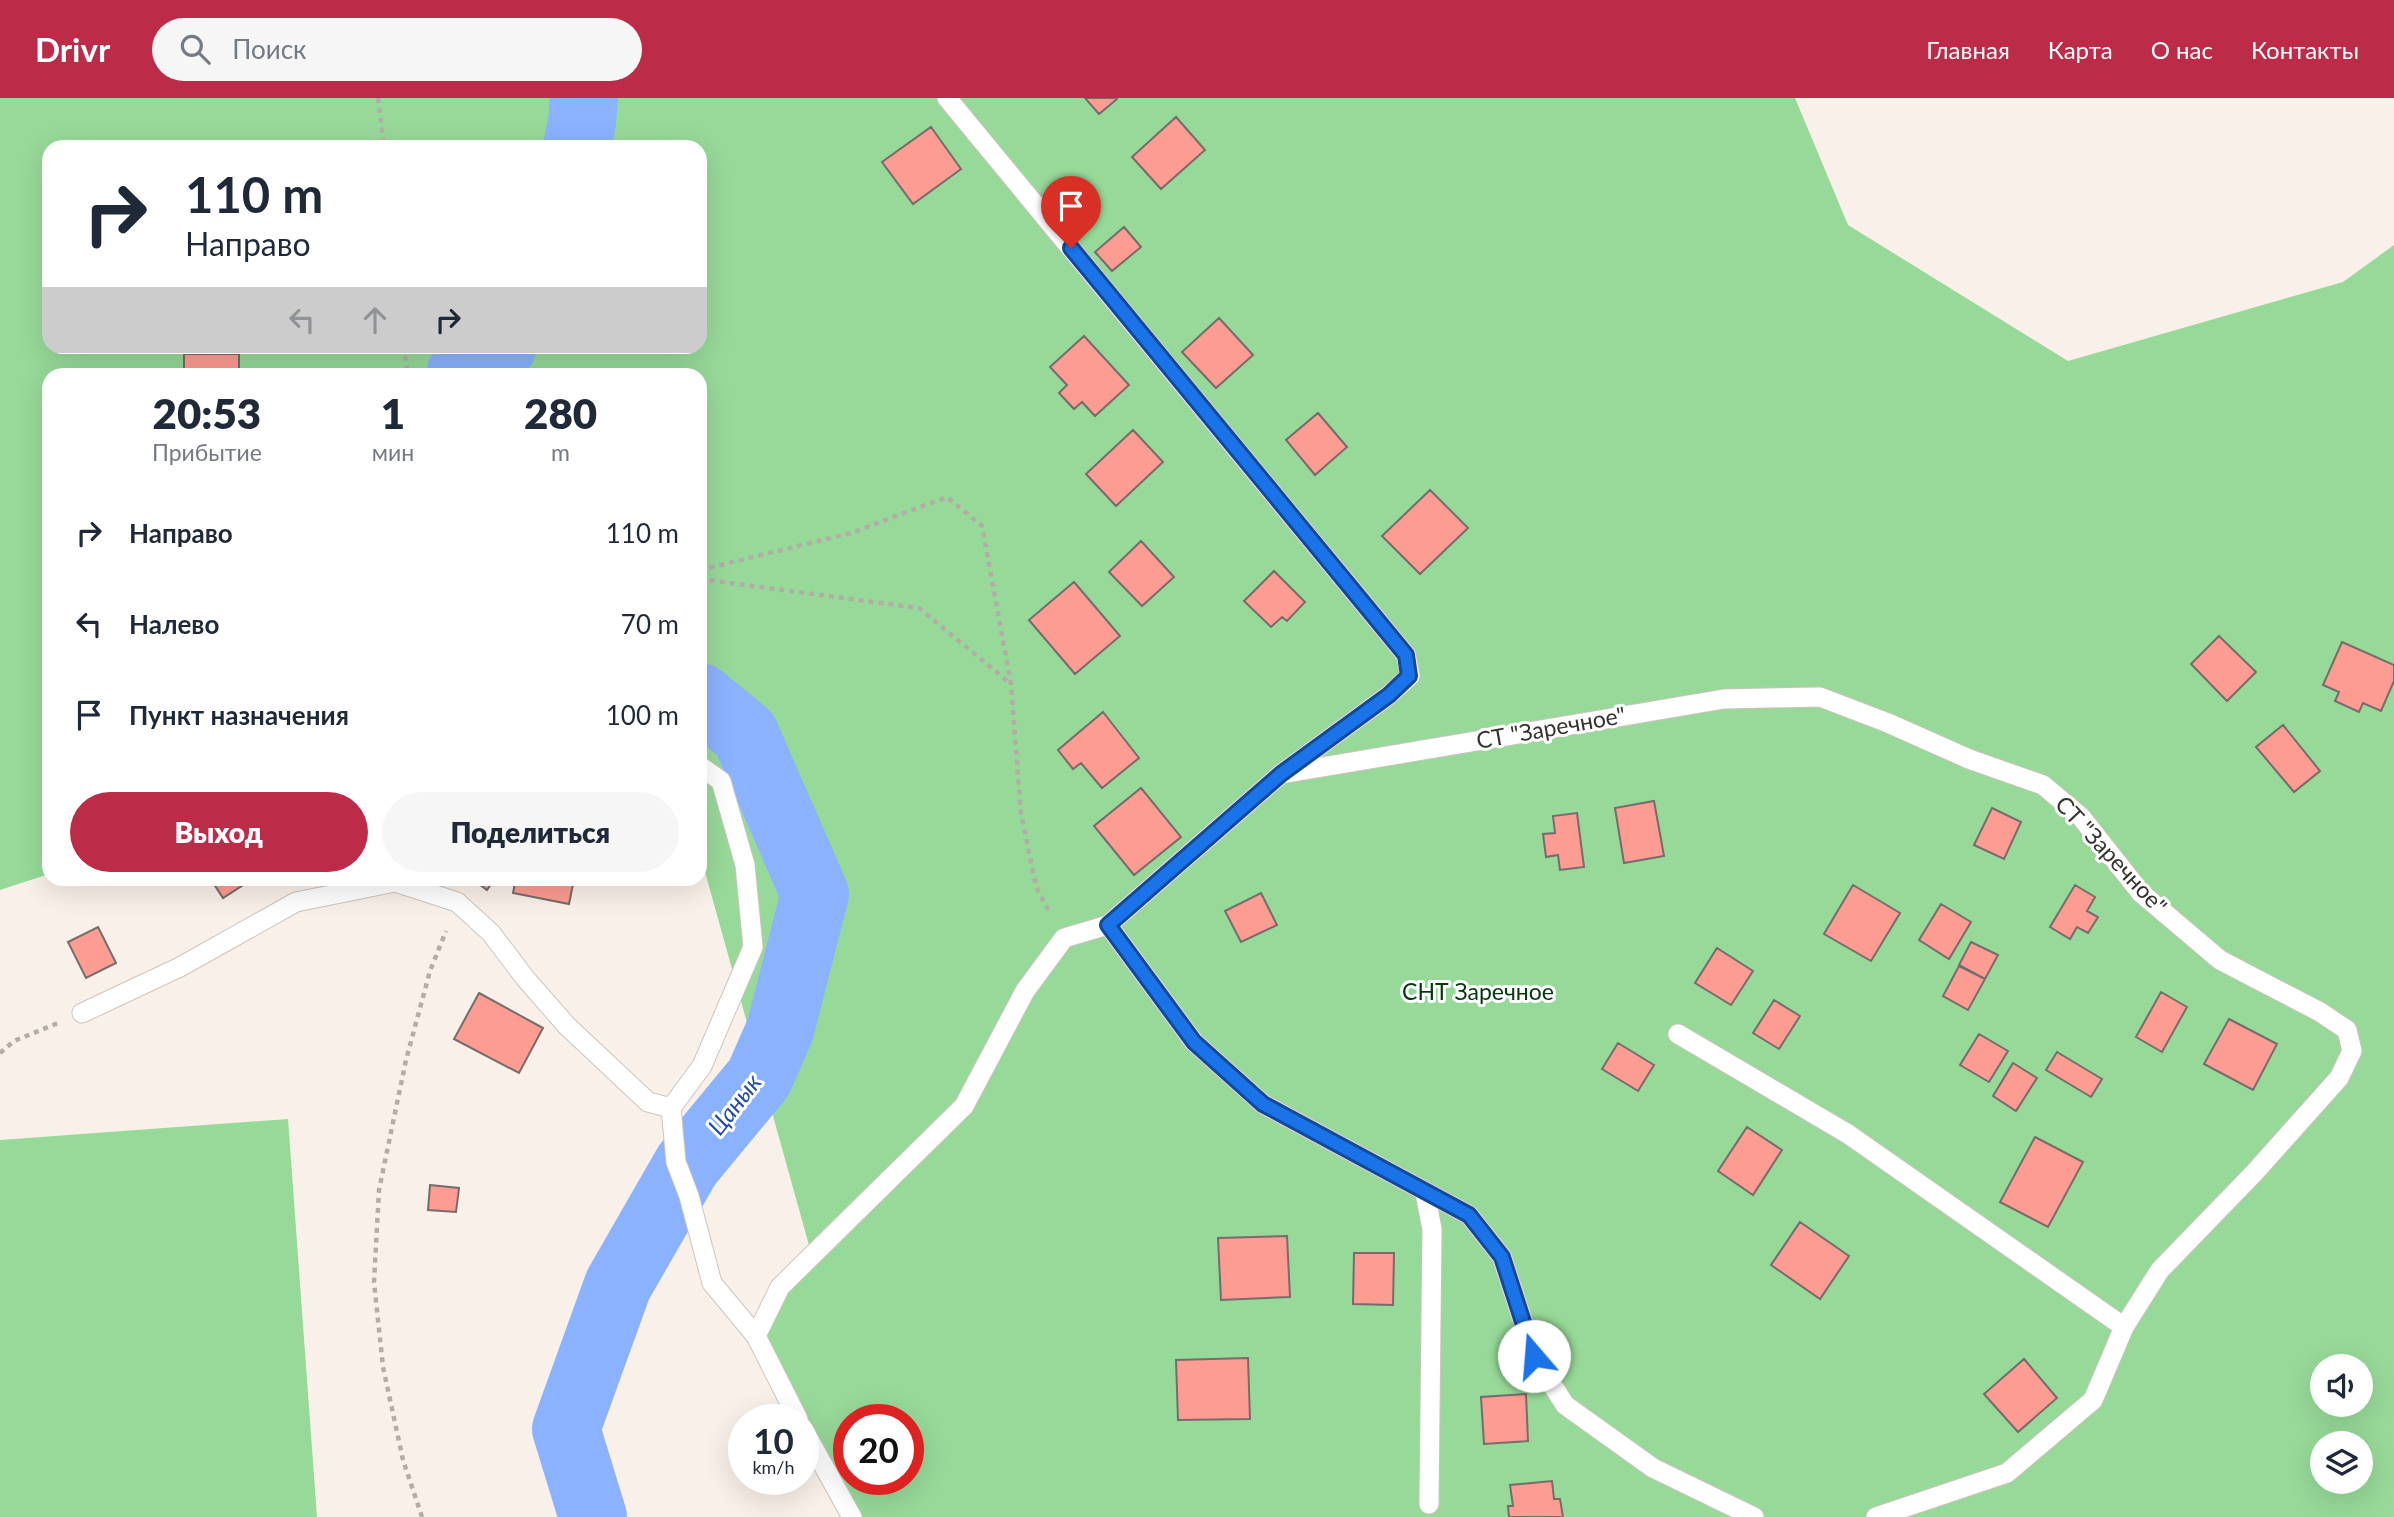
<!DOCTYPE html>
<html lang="ru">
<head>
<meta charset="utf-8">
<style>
	body { margin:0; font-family:Lato,sans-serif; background:#f6f6f7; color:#1f2937; height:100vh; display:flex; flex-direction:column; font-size:26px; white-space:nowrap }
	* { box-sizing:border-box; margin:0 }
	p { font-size:23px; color:#747a83 }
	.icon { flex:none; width:38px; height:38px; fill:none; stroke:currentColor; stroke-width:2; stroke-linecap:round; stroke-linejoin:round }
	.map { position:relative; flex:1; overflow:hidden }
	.details { position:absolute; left:42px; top:270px; width:665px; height:518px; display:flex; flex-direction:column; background:#fff; border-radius:21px; box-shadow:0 7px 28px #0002 }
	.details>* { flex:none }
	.guide { position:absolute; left:42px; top:42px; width:665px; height:214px; border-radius:21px; box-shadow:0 7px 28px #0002; background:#fff; color:#1f2937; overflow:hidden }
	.controls { position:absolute; left:2310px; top:1256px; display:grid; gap:14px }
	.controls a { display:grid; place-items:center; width:63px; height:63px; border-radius:50%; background:#fff; box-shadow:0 7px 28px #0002; font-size:35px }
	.speed { position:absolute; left:728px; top:1306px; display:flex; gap:14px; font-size:35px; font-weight:700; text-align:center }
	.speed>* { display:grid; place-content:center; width:91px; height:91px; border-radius:50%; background:#fff; box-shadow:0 7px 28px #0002; line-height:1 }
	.speed small { font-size:18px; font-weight:400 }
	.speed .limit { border:10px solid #d22; background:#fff; color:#111 }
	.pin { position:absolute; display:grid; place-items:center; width:60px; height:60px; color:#fff; margin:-72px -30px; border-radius:50% 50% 50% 0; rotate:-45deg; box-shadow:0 0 7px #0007 }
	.pin .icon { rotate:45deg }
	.me { position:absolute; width:77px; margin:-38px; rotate:342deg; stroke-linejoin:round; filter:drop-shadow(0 0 5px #0008) }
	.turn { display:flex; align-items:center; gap:24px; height:147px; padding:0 28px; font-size:32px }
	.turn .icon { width:91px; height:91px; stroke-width:2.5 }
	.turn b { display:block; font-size:49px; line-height:60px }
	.lanes { display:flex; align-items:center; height:66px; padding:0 28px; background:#0003; justify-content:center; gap:35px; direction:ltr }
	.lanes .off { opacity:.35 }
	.eta { display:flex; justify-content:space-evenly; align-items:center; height:119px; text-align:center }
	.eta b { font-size:42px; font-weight:800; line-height:49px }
	.action { display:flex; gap:14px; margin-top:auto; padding:14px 28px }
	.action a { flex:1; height:80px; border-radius:42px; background:#bc2b48; color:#fff; font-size:28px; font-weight:800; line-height:80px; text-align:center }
	.action a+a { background:#f6f6f7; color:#1f2937 }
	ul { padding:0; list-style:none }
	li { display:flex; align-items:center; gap:21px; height:91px; padding:0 28px }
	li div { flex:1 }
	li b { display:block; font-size:26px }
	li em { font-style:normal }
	header { display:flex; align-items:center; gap:42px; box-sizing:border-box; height:98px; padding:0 35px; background:#bc2b48; color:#fff }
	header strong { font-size:33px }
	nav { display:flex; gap:38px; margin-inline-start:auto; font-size:24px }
	.search { width:490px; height:63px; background:#f6f6f7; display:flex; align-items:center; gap:18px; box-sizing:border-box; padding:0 24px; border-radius:38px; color:#747a83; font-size:26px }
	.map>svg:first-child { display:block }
</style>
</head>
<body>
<header>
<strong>Drivr</strong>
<div class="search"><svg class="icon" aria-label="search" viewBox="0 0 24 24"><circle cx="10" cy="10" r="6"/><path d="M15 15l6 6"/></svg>Поиск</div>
<nav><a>Главная</a><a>Карта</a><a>О нас</a><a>Контакты</a></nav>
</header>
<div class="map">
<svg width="2394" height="1419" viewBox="0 0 2394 1419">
	<rect width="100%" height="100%" fill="#f9f0e9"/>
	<path fill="#97d999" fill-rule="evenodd" d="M0 0H1795L1848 127 2068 263 2343 184 2394 147V1419H852L756 1238 812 1158 700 756V276H49V776L0 792ZM49 49H700V248H49ZM2322 1269H2361V1307H2322ZM849 1321H908V1381H849ZM2322 1346H2361V1384H2322Z
		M288 1021 317 1419H0V1042Z"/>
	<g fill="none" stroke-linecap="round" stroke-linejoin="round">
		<path stroke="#8ab2fe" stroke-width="68" d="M577 49 582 24 584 0
			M460 276 497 255 503 248
			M593 1419 566 1331 618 1187 687 1067 759 980 780 932 815 796 745 636 700 599"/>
	</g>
	<path fill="#fd9c93" stroke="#766c6b" stroke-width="2" d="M1085 0H1117V1L1099 16Z
		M1176 19 1205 52 1161 91 1132 59Z
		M931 29 961 71 913 106 882 64Z
		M1124 129 1141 149 1112 173 1095 154Z
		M1219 220 1253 257 1216 290 1182 254Z
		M1084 238 1129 287 1095 318 1082 304 1074 311 1059 295 1067 287 1050 269Z
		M184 256H239V276H184Z
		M1318 315 1347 349 1315 377 1286 342Z
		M1133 332 1163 364 1116 408 1086 376Z
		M1430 392 1468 430 1420 476 1382 438Z
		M1141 443 1174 479 1142 508 1109 474Z
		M1274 473 1305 504 1287 523 1282 519 1271 529 1244 503Z
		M1074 484 1120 538 1075 576 1029 522Z
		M2219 538 2256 574 2227 603 2191 566Z
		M2342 544 2394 567V583L2381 613 2363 605 2359 614 2335 603 2339 594 2323 587Z
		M1103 614 1139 660 1102 690 1081 665 1073 671 1058 652Z
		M2283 627 2320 673 2294 694 2256 649Z
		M1141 690 1181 739 1134 777 1094 728Z
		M1654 703 1664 758 1624 765 1615 710Z
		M1992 710 2021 724 2004 761 1974 747Z
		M1577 715 1584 769 1560 772 1558 757 1546 759 1543 736 1555 735 1553 718Z
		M210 780H254L223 800Z
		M471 780H495L487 792Z
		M516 780 574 781 569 806 513 795Z
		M1853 787 1900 815 1871 863 1824 836Z
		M2075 787 2095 799 2087 813 2098 819 2088 835 2077 829 2070 841 2050 829Z
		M1261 795 1277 827 1241 844 1225 813Z
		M1941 806 1971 824 1949 861 1919 842Z
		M98 829 116 865 86 880 68 844Z
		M1971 844 1998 857 1985 881 1959 867Z
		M1717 850 1753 873 1731 907 1695 885Z
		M1959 868 1985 881 1968 912 1943 898Z
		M2161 894 2187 909 2162 954 2136 939Z
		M479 895 543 930 519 975 454 941Z
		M1774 902 1800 918 1779 951 1753 935Z
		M2229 921 2277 946 2253 992 2204 966Z
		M1979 936 2008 953 1989 984 1960 967Z
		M1618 945 1654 967 1638 993 1602 971Z
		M2057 954 2102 981 2091 999 2046 972Z
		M2013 965 2037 980 2016 1013 1993 998Z
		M1747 1029 1782 1052 1753 1097 1718 1073Z
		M2035 1039 2083 1064 2048 1129 2000 1104Z
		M430 1087 459 1090 456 1114 428 1112Z
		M1800 1124 1849 1158 1820 1201 1771 1167Z
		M1287 1138 1290 1199 1221 1202 1218 1140Z
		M1354 1155H1394L1393 1207 1353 1206Z
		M1248 1260 1250 1321 1178 1322 1176 1262Z
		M2024 1261 2057 1300 2018 1334 1984 1296Z
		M1526 1296 1528 1343 1484 1346 1481 1299Z
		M1552 1383 1554 1401H1560L1563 1419H1509L1508 1408H1513L1510 1387Z"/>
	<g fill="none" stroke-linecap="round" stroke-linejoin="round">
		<defs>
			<path id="lane" d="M1281 676 1724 601 1820 599 1888 625 1969 661 2043 687 2081 719 2141 795 2220 862 2320 914 2347 932 2352 953 2339 980 2255 1074 2160 1172 2124 1229 2093 1302 2007 1375 1876 1419
				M1108 827 1194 944 1263 1006 1469 1117 1502 1159 1534 1258 1565 1307 1653 1370 1754 1419
				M82 915 180 869 296 804 395 784 457 804 491 835 525 880 567 928 648 1004 671 1010 702 968 753 849 745 767 721 683 700 668
				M1678 936 1848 1036 2124 1229
				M671 1010 676 1064 689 1098 712 1185 756 1238
				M1425 1095 1432 1131 1429 1406
				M798 1321 756 1238 780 1189 964 1008 1025 893 1064 840 1108 827 1281 676 1389 597 1410 578 1406 557 947 0
				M803 1331 852 1419"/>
		</defs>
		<use href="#lane" stroke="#cdc4be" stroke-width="21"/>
		<path stroke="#b4ada7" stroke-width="4.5" stroke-dasharray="5 5" stroke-linecap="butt" d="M378 0 384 49
			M403 248 408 276
			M700 472 851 435 947 399 982 428 1011 586 1021 715 1036 789 1050 815
			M700 481 919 510 1011 586
			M0 955 14 943 58 925
			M422 1419 403 1362 383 1269 374 1184 379 1092 406 962 430 873 446 833"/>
		<use href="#lane" stroke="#fff" stroke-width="19"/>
	</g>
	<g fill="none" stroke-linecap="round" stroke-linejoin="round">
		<defs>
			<path id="route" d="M1071 150 1406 557 1409 578 1389 597 1281 676 1108 827 1194 944 1263 1006 1469 1117 1502 1159 1534 1258"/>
		</defs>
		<use href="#route" stroke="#114b97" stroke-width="18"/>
		<use href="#route" stroke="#1a73e8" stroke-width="12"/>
	</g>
	<g text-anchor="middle" stroke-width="6" stroke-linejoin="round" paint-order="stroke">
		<g font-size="23" fill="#363230" stroke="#fff">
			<text transform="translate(1551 630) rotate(-10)" y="8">СТ "Заречное"</text>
			<text transform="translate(2111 757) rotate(47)" y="8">СТ "Заречное"</text>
		</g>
		<g font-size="23" fill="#03380c" stroke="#fff">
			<text x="1478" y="902">СНТ Заречное</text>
		</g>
		<g font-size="24" font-style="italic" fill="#234da4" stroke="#fff">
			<text transform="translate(735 1007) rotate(-52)" y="8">Цанык</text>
		</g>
	</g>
</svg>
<div class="controls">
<a><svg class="icon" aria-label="sound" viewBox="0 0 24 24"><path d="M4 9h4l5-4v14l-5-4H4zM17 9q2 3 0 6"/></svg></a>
<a><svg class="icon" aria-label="layers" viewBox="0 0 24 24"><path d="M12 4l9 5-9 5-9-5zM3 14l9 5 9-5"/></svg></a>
</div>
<div class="speed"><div>10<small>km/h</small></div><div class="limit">20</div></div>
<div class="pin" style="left:1071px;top:150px;background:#d93025"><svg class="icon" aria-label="arrive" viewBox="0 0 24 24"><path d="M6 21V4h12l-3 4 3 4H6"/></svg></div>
<svg class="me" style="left:1534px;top:1258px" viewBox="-20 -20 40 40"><circle r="19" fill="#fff"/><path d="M0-13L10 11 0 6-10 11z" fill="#1a73e8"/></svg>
<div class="guide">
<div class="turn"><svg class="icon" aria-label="right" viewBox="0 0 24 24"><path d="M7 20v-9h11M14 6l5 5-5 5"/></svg><div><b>110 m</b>Направо</div></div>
<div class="lanes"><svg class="icon off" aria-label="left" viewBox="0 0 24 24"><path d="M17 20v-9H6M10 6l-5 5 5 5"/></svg><svg class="icon off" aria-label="ahead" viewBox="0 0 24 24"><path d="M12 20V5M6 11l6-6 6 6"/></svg><svg class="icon" aria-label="right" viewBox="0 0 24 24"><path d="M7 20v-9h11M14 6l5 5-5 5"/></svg></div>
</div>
<section class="details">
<div class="eta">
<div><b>20:53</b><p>Прибытие</p></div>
<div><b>1</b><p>мин</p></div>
<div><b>280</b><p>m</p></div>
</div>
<ul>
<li><svg class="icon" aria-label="right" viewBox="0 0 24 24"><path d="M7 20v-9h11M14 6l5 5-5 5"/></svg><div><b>Направо</b></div><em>110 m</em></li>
<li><svg class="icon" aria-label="left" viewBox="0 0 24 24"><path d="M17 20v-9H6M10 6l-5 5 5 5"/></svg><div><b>Налево</b></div><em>70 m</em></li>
<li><svg class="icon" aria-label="arrive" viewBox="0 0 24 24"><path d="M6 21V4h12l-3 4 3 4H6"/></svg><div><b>Пункт назначения</b></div><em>100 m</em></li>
</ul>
<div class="action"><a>Выход</a><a>Поделиться</a></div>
</section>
</div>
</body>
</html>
